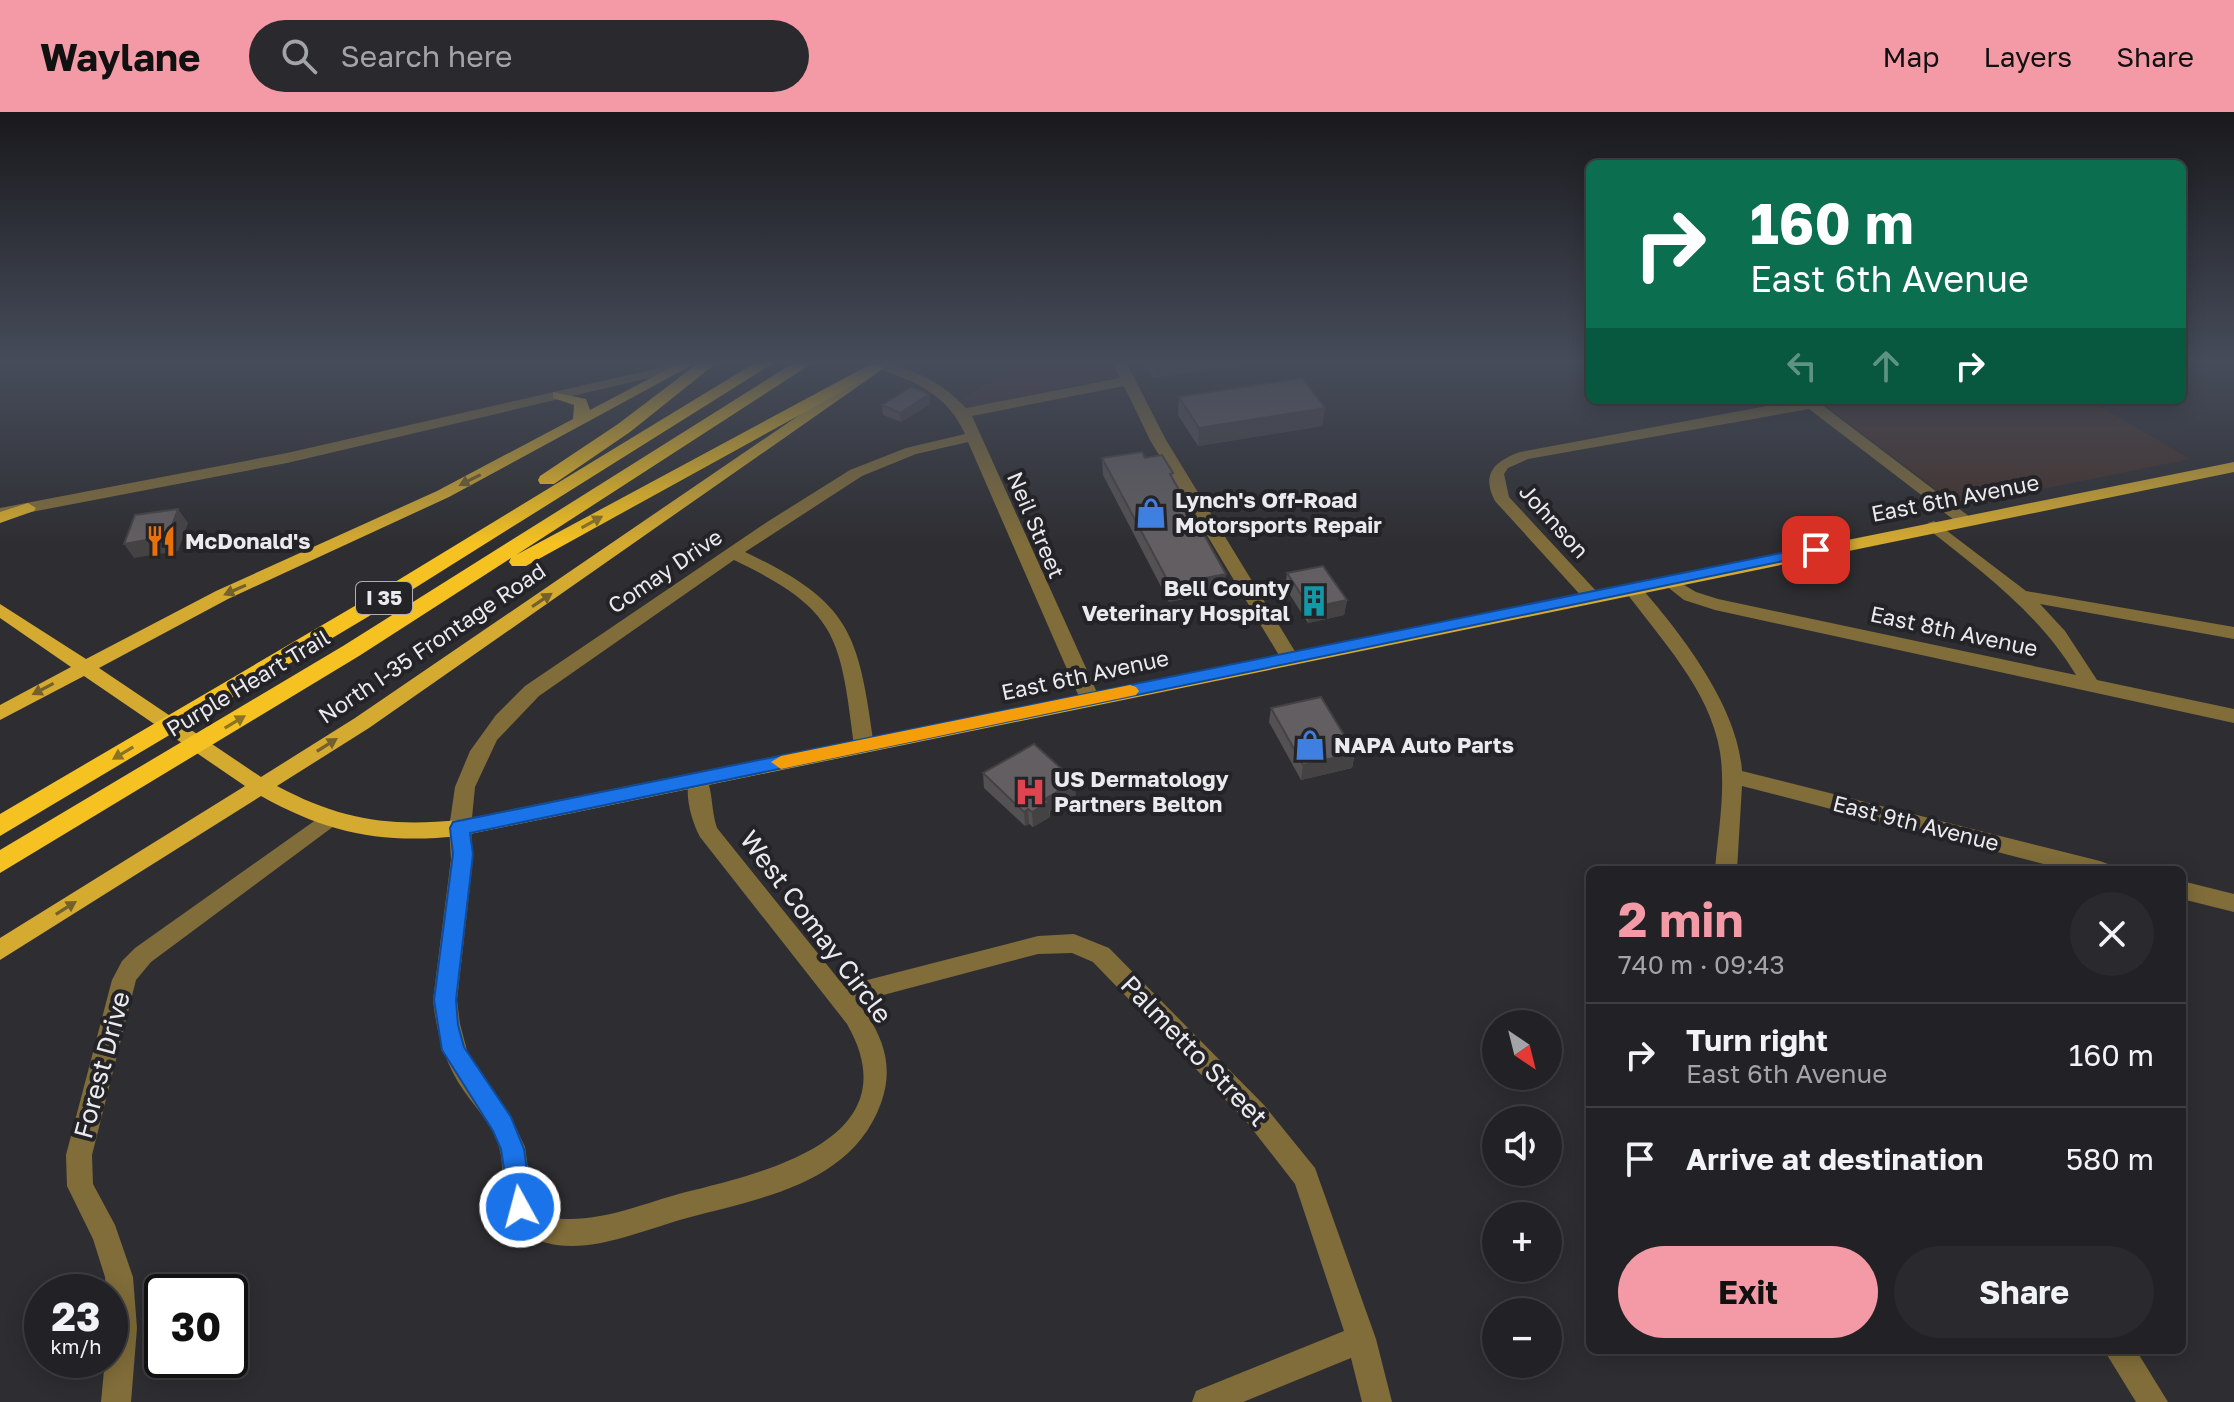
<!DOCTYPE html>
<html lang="en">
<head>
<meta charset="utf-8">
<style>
	body { margin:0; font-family:"Golos Text",sans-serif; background:#2a2a2e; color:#f1f3f6; height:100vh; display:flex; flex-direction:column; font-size:30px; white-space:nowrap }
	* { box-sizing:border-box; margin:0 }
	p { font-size:26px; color:#a2a4a7 }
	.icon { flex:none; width:44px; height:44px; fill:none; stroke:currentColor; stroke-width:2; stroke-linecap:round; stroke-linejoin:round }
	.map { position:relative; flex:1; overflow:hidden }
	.details { position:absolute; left:1586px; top:754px; width:600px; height:488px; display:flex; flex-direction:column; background:#222226; border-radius:12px; box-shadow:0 4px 20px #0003,0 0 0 2px #3f3f43 }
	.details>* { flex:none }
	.banner { position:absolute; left:1586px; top:48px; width:600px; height:244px; border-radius:12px; box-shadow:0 4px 20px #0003,0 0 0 2px #3f3f43; background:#0b6e4f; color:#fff; overflow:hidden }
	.needle { width:52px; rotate:145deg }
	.tools { position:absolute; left:1482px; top:898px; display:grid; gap:16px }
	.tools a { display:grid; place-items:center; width:80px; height:80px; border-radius:50%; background:#222226; box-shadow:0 4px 20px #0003,0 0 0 2px #3f3f43; font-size:40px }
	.speed { position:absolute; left:24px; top:1162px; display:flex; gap:16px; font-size:40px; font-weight:700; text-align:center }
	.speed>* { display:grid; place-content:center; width:104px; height:104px; border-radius:50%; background:#222226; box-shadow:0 4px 20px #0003,0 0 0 2px #3f3f43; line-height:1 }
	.speed small { font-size:20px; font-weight:400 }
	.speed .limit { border:4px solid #111; border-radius:12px; background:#fff; color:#111 }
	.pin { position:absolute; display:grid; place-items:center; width:68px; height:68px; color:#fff; margin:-34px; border-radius:16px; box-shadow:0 4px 12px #0006 }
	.me { position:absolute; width:88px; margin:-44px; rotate:353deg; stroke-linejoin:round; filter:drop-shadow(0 0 6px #0008) }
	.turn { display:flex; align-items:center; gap:28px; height:168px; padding:0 32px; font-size:36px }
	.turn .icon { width:104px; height:104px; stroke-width:2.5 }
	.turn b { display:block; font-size:56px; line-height:68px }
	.lanes { display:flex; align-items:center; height:76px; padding:0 32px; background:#0003; justify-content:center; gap:40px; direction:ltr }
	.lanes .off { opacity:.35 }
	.round { display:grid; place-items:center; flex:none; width:84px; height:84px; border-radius:42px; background:#2a2a2e }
	.overview { display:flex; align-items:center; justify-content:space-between; height:136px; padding:0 32px }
	h1 { font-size:48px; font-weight:700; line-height:60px; color:#f49aa6 }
	.cta { display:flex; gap:16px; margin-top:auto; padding:16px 32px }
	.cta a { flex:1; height:92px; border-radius:48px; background:#f49aa6; color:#111; font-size:32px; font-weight:700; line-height:92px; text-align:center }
	.cta a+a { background:#2a2a2e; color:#f1f3f6 }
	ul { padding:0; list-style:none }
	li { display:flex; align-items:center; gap:24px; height:104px; padding:0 32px; border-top:2px solid #3f3f43 }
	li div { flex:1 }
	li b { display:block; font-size:30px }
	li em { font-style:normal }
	header { display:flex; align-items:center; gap:48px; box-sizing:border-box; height:112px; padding:0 40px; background:#f49aa6; color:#111 }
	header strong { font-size:38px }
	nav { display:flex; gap:44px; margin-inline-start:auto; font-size:28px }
	.search { width:560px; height:72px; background:#2a2a2e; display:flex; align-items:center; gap:20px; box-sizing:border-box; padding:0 28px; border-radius:44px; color:#a2a4a7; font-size:30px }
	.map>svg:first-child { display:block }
</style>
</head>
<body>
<header>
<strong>Waylane</strong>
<div class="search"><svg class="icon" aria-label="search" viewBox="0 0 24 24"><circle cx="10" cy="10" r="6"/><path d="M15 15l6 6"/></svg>Search here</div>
<nav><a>Map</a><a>Layers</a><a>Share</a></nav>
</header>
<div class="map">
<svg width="2234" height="1290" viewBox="0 0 2234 1290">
	<rect width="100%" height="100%" fill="#2e2e32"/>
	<path fill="#42303a" d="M1019 252H1113L1117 265 973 295 963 294 959 289Z"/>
	<path fill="#44312b" d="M1818 288H2089L2190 347 1958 394Z"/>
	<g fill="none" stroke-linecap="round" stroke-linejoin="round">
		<path fill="#816d3a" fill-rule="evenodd" d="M676 252 690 254 683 258 287 351 0 406V396L287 341Z
			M874 252C909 252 943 271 966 296L1120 266 1113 252H1127L1166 328 1299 546 1297 550H1283L1150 328 1124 274 972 304 1100 587 1097 592 1090 594 1080 587 968 330 916 342 862 364 745 440C852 491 858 521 874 633L871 638 864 640 854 633C840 524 838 498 734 448L539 584 497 628 475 675 471 716 473 747 457 888 460 912 468 942 509 1001 525 1035 533 1091C541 1105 555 1107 570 1107 608 1107 646 1091 682 1081 761 1061 914 1029 847 912L700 725C691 708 683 679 691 662H705C713 677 711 699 717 716L844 874 1038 824 1074 822 1109 836 1264 993 1315 1056 1376 1227 1392 1290H1362L1351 1246 1243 1290H1192L1196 1279 1344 1219 1295 1072 1246 1009 1093 850 1072 841 1038 842 857 890C882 920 895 953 881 991 852 1072 761 1086 687 1106 638 1119 570 1153 523 1120 496 1102 507 1062 499 1035 493 1014 476 996 464 979 444 950 437 922 433 888L451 747 449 716 455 675 470 639 496 603 525 574 767 410 850 358 906 336 965 322C948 283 914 268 875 256Z
			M1799 288 1817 289 1970 405V411H1958L1809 297 1528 347 1508 356 1504 362 1509 385 1597 480 1600 484 1591 490 1585 488 1495 389C1481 363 1494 349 1520 340Z
			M1934 409 2026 479 2234 515V527L2040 492 2065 519 2097 568 2234 597V611L1715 498 1684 488 1660 469 1669 464 1696 480 1718 487 2076 563C2039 502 1984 461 1928 417L1926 414 1928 411Z
			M1632 471 1638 472C1680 520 1738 594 1742 659L2100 749 2108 752 2111 758H2067L1742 674 1737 758H1715C1718 720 1726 679 1720 640 1710 577 1659 526 1623 476Z
			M327 700 334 702 337 708 334 714 151 850 136 868 92 1043 93 1072 115 1113 133 1165 137 1216 131 1290H101L105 1248H110V1180H106L105 1165 93 1127 67 1074 66 1043 112 868 122 849 135 836Z
			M2182 769 2234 782V800L2182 787Z
			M2104 1238H2136L2168 1290H2136Z"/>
		<path fill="#d4aa30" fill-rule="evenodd" d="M677 252H694L449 385 228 487 99 556 261 665 355 606 874 252H890L369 616 277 674C341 708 388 715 460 708L2234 350V360L460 724C383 732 329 722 261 684L0 848V826L245 674 84 564 0 608V593L71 555 0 506V492L86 547 216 479 437 379 573 307 574 293 553 286V280L586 287 590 298Z
			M28 391 36 396 34 399 0 411V400Z"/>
		<path fill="#f5c221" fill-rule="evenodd" d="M697 252H715L630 320 554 372H540L538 368 540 364 618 312Z
			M753 252H772L391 491 0 724V702L377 481Z
			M792 252H811L516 443 869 253H881L883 257 526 454H512L509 450 511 446 359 544 0 761V738L343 534Z"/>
	</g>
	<path fill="#545153" d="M1144 252H1250L1154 266Z
		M929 282 930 292 901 310 883 303 882 293Z
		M1179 285 1325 296 1322 314 1198 334 1178 303Z
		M1102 346H1145L1173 361 1172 367 1225 479 1169 490 1103 363Z
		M1287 461 1347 488 1344 503 1308 511 1285 475Z
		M1271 596 1355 641 1352 656 1301 668 1269 610Z
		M983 661 1076 684 1050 699V705L1033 715 1029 712 1025 714 984 676Z"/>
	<path fill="#454244" d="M1155 252H1250L1154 266Z
		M929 282 930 292 901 310 900 301Z
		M1325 296 1322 314 1198 334 1199 316Z
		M178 397 188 411 178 439 134 446 124 432Z
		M1226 462 1225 479 1169 490 1170 473Z
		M1347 488 1344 503 1308 511 1310 496Z
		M1355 641 1352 656 1301 668 1303 653Z
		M1075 669 1076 684 1049 699 1050 705 1033 715 1032 700 1045 687Z
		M1028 697 1029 712 1025 714 1024 700Z"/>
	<path fill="#625e61" stroke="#454244" stroke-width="2" d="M1302 266 1325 296 1199 316 1179 285Z
		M911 275 929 282 900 301 882 293Z
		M1142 340 1145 346 1162 343 1173 361 1170 362 1226 462 1170 473 1102 346Z
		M178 397 168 424 124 432 135 403Z
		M1323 454 1347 488 1310 496 1287 461Z
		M1321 585 1355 641 1303 653 1271 596Z
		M1034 632 1075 669 1045 687 1049 690 1032 700 1028 697 1024 700 983 661Z"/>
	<defs><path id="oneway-solid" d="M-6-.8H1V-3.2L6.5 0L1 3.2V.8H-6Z" transform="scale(2)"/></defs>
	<g fill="#73602c">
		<use href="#oneway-solid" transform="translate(470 368) rotate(153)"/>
		<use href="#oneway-solid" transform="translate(235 478) rotate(156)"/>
		<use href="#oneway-solid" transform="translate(542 488) rotate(-34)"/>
		<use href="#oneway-solid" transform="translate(43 577) rotate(152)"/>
		<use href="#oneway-solid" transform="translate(327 633) rotate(-32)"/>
		<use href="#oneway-solid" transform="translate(66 796) rotate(-32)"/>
	</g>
	<g fill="#8c7324">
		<use href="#oneway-solid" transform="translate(592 410) rotate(-29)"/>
		<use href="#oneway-solid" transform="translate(235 610) rotate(-31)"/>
		<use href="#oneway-solid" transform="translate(123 641) rotate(149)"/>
	</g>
	<linearGradient id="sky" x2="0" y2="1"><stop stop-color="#19191c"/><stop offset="0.58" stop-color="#464c5a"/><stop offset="1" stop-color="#464c5a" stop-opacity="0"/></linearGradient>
	<rect width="2234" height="432" fill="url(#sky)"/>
	<path fill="#1a73e8" stroke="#114b97" stroke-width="2" d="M1816 434 1822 435V441L470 721 473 742 456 888 458 913 464 935 511 1005 524 1037 532 1095 529 1104 520 1107 511 1104 501 1037 493 1019 442 938 434 888 453 742 450 716 453 710Z"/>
	<path fill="#f59e0b" d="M1130 573 1136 575 1139 579 1136 583 781 657 771 650 781 644Z"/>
	<defs>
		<symbol id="shop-bare" viewBox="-9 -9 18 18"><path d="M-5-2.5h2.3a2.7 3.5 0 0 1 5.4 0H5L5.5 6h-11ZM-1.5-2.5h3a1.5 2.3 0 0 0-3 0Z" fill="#3f7fe0" stroke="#242428" stroke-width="2.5" paint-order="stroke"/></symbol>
		<symbol id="restaurant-bare" viewBox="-9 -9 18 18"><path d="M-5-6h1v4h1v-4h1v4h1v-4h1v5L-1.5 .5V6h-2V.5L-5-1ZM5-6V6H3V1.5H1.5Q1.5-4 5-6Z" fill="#e8710a" stroke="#242428" stroke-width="2.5" paint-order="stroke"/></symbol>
		<symbol id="building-bare" viewBox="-9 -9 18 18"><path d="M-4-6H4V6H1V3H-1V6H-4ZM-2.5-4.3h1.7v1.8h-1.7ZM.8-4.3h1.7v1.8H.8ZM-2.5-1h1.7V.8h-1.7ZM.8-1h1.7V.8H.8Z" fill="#0f9aa8" stroke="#242428" stroke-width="2.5" paint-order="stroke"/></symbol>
		<symbol id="hospital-bare" viewBox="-9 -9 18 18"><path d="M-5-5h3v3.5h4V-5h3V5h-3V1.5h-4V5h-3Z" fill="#e0444e" stroke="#242428" stroke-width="2.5" paint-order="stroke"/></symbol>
	</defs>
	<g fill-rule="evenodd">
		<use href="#shop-bare" x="1129" y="379" width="44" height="44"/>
		<use href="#restaurant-bare" x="139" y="407" width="44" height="44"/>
		<use href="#building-bare" x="1292" y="467" width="44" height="44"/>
		<use href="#shop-bare" x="1288" y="611" width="44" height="44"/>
		<use href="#hospital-bare" x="1008" y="658" width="44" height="44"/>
	</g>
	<g text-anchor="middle" stroke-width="8" stroke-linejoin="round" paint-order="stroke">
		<rect fill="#242428" stroke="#afafb2" stroke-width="2" x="356" y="470" width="56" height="32" rx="6"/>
		<g font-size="20" font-weight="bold" fill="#ebebed">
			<text x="384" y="493">I 35</text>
		</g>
		<g font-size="22" fill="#ebebed" stroke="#242428">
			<text transform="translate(1955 386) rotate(-11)" y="8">East 6th Avenue</text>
			<text transform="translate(1554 409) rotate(48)" y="8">Johnson</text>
			<text transform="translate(1036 413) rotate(67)" y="8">Neil Street</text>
			<text transform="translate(665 459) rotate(-34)" y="8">Comay Drive</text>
			<text transform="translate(1954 519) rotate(12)" y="8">East 8th Avenue</text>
			<text transform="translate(432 531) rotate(-34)" y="8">North I-35 Frontage Road</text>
			<text transform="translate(1085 563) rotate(-12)" y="8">East 6th Avenue</text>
			<text transform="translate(248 571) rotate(-31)" y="8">Purple Heart Trail</text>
			<text transform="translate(1916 711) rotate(14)" y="8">East 9th Avenue</text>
		</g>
		<g font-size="22" font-weight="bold" fill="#ebebed" stroke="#242428" text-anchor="start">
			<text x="1175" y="396">Lynch's Off-Road<tspan x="1175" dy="25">Motorsports Repair</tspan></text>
			<text x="185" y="437">McDonald's</text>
			<text x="1290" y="484" text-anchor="end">Bell County<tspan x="1290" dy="25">Veterinary Hospital</tspan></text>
			<text x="1334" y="641">NAPA Auto Parts</text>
			<text x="1054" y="675">US Dermatology<tspan x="1054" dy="25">Partners Belton</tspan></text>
		</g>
		<g font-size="26" fill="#ebebed" stroke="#242428">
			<text transform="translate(816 815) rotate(53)" y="9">West Comay Circle</text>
			<text transform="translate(1194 939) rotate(46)" y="9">Palmetto Street</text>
			<text transform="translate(102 953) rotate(-75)" y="9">Forest Drive</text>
		</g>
	</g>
</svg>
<div class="tools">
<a><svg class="needle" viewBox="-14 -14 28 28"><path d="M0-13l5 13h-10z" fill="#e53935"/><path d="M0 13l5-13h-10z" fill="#a2a4a7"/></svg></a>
<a><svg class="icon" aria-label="sound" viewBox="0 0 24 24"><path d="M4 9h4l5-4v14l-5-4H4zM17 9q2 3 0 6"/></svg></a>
<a>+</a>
<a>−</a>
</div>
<div class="speed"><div>23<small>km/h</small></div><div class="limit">30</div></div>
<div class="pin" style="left:1816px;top:438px;background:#d93025"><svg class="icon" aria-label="arrive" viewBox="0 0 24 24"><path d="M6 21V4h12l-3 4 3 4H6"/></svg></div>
<svg class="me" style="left:520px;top:1095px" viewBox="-20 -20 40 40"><circle r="17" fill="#1a73e8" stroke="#fff" stroke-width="3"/><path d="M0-11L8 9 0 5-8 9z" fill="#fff"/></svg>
<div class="banner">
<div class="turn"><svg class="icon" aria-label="right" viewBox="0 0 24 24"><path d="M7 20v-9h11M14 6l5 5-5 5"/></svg><div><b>160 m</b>East 6th Avenue</div></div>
<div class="lanes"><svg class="icon off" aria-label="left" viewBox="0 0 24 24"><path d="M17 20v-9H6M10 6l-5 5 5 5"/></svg><svg class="icon off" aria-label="ahead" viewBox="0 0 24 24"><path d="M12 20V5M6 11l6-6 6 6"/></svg><svg class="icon" aria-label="right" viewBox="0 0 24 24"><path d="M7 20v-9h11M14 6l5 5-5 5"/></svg></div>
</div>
<section class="details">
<div class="overview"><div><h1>2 min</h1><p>740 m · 09:43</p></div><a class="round"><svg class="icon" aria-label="close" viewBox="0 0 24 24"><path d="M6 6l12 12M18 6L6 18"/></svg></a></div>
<ul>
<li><svg class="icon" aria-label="right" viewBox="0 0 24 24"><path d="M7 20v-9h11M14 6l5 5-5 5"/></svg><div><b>Turn right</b><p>East 6th Avenue</p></div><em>160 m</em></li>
<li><svg class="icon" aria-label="arrive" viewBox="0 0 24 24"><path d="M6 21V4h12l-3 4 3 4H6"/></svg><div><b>Arrive at destination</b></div><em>580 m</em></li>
</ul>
<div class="cta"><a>Exit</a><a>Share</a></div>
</section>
</div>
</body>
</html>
